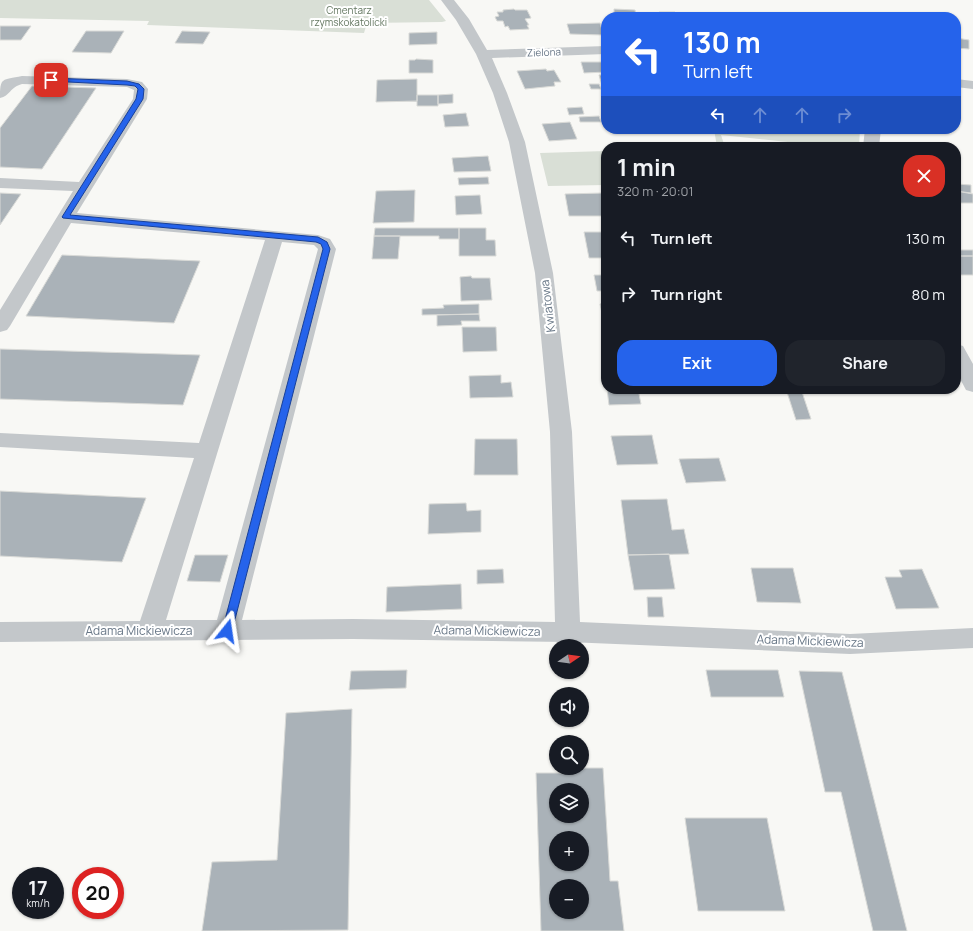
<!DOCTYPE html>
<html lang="en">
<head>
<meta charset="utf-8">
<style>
	body { margin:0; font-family:Manrope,sans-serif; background:#20242c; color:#f1f3f6; height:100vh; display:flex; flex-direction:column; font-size:15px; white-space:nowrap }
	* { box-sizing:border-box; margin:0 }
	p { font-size:13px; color:#9ea1a6 }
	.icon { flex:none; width:22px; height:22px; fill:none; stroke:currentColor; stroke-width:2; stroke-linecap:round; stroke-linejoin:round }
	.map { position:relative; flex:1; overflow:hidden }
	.panel { position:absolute; left:601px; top:142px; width:360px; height:252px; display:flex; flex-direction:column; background:#171b24; border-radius:16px; box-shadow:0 1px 3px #0004 }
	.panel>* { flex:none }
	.hud { position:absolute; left:601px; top:12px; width:360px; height:122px; border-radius:16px; box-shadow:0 1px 3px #0004; background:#2563eb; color:#fff; overflow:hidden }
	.needle { width:26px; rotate:77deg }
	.fabs { position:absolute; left:549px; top:639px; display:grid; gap:8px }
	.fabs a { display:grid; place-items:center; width:40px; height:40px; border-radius:50%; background:#171b24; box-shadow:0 1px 3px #0004; font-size:20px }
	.speed { position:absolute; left:12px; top:867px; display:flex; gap:8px; font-size:20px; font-weight:700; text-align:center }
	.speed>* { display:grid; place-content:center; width:52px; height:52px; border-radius:50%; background:#171b24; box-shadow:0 1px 3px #0004; line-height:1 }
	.speed small { font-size:10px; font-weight:400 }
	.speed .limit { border:6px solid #d22; background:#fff; color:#111 }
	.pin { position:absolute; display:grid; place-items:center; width:34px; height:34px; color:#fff; margin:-17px; border-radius:8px; box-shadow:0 2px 6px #0006 }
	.me { position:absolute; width:44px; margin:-22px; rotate:15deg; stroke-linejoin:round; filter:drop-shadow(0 0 3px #0008) }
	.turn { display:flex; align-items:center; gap:14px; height:84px; padding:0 16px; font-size:18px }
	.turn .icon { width:52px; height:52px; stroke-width:2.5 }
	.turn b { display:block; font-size:28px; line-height:34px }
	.lanes { display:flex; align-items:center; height:38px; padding:0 16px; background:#0003; justify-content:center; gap:20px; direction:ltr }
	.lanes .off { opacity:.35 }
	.round { display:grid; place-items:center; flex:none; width:42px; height:42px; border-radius:16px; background:#20242c }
	.head { display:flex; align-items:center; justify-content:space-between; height:68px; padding:0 16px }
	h1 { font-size:24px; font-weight:700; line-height:30px }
	.primary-button { display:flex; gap:8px; margin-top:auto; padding:8px 16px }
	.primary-button a { flex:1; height:46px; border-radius:16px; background:#2563eb; color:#fff; font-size:16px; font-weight:700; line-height:46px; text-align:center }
	.primary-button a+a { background:#20242c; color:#f1f3f6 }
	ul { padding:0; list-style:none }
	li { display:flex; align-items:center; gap:12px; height:56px; padding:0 16px }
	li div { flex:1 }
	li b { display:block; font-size:15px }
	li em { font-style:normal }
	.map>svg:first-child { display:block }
</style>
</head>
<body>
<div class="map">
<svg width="973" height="931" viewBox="0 0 973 931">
	<rect width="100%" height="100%" fill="#f8f8f5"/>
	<path fill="#d9dfd6" d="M0 0H429L446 21 442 22 367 23 364 33 147 25 149 21 0 18Z
		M714 129H860L859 147H834L721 135 725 147H717Z
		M606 151V185L548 186 540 153Z"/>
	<path fill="#aab2b8" stroke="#d9dad7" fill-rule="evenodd" d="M514 9 515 10H527L531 18 525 19 529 25H527L529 29 510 30 508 26 505 27 503 21H497L495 17 499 16 497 12H503V10Z
		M614 9 635 10 636 17H614Z
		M659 12H675L676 17H660Z
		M600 23 603 35 570 34 567 24Z
		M0 26H31L21 40H0Z
		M86 31H124L111 53 72 52Z
		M182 31 210 32 203 44 175 43Z
		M437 32V44L409 45V33Z
		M956 38 969 40V49L956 48Z
		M416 59 433 60V73H409V60H415Z
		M581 62H606V72L584 73Z
		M546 69 547 71 554 70 561 82H554L555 86 525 89 517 71Z
		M599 75H606V85H602Z
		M417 79V101L376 102 377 80Z
		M589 84H599L601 89H591Z
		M32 86 96 88 42 169 0 167V128Z
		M453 94V103L438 104V95Z
		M417 95H438V106H417Z
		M582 107 584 114 569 115 567 108Z
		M466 113 469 126 445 127 443 115Z
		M599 116 601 122H580L579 117Z
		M570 122 577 139 549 141 542 124Z
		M488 156 491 171 454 172 452 158Z
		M488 177 489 184 459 185 458 178Z
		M956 184 971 185V193L956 191Z
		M415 190 414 222 373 223 376 191Z
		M956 191 973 194V203H956Z
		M0 193 21 194 0 225Z
		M603 193 606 216H569L565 194Z
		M480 195 482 214 456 215 455 196Z
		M375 228H459V239H439V236H374Z
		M459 228H486V240H495L496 256H459Z
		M605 230H606V258H589L584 232H606Z
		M374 236H400L398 259H372Z
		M956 250 960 256H973V275H956Z
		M957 250H973V256H960Z
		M62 255 200 261 174 323 26 316Z
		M594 275H606V291H597Z
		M471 276 472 278H490L492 300 461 301 460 277Z
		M606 303V313H602L600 304Z
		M479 304V314L422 315V309L444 308 443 305Z
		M479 314 480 321H461L462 325 437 326V315Z
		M462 327H496L497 351 463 352Z
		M0 349 200 355 183 405 0 399Z
		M501 375V383L511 382 513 397 470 398 469 376Z
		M607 389H638L641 404 609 405Z
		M786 389H801L811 419 796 420Z
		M652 435 658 464 617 465 611 436Z
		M475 439H517L518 475H474Z
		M719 458 726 481 686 483 679 459Z
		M0 491 146 498 122 562 0 556Z
		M667 499 672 530 684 529 689 554 628 555 621 500Z
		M466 503 467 511 481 510V532L428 534 429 504Z
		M669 554 675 589 634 590 628 555Z
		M195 555H228L220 582 187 581Z
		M751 568H793L801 603 757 602Z
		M503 569 504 583 477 584V570Z
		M922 569 939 608 896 609 885 577H902L899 570Z
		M461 584 462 609 386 612 387 587Z
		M647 597H662L664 617H648Z
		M407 670 406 688 349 690 351 671Z
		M706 670H778L784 697H711Z
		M799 671 842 672 907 931H873L841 792H825Z
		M352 709 348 930 202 931 212 862 277 860 286 713Z
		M568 768H603L610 881H618L624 931H541L536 773H567ZM556 790H582V816H556ZM556 838H582V864H556ZM556 886H582V912H556Z
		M685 818H767L785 911H698Z"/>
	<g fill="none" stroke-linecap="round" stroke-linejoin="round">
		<path fill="#c3c7ca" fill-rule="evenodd" d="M441 0H454L469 19 487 50 606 46V54L492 58 507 93 525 142 553 273 572 432 580 622 850 634 973 628V648L850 654 568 642 353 639 0 642V622L140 621 194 458 0 447V433L199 443 265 240 71 223 10 326 7 330 0 332V310L73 191 0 188V178L79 182 133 99 134 90 127 87 22 84C10 87 10 96 0 98 0 77 2 80 22 76L127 79 142 82 148 89 147 99 77 213 318 235 330 239 336 249 242 620 353 619 555 622 550 432 535 273 509 142 493 93 476 54 456 20ZM282 242 314 245 318 249 217 620H166Z
			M956 79 973 81V89L956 87Z
			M865 129H881L879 147H863Z
			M956 344 963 346 973 364V392L966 390 956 371Z"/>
	</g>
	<path fill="#2563eb" stroke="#184099" d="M51 78 127 81 139 84 144 89 143 99 70 215 318 237 327 242 330 249 232 631 231 634 227 635 223 634 222 631 323 249 321 244 316 242 63 218 62 217 136 99 138 89 135 86 127 85 49 81V79Z"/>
	<g text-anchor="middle" stroke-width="4" stroke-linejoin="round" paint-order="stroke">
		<g font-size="10" fill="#657862" stroke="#fff">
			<text x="349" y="14">Cmentarz<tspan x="349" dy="12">rzymskokatolicki</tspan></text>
		</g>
		<g font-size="10" fill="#677686" stroke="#fff">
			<text transform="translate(544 52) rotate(-2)" y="4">Zielona</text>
		</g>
		<g font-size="12" fill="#677686" stroke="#fff">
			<text transform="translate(548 306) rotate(-97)" y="4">Kwiatowa</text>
			<text x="139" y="635">Adama Mickiewicza</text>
			<text transform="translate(487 631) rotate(1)" y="4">Adama Mickiewicza</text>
			<text transform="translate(810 641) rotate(2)" y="4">Adama Mickiewicza</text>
		</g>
	</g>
</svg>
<div class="fabs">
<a><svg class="needle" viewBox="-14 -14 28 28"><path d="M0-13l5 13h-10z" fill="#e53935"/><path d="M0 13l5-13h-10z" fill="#9ea1a6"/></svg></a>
<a><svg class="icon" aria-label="sound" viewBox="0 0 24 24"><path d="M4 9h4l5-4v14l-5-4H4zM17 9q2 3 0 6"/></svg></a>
<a><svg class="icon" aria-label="search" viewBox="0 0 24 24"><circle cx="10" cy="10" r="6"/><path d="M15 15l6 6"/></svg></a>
<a><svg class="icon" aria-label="layers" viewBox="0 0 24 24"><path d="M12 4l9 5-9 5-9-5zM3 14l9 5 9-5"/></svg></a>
<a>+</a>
<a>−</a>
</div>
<div class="speed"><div>17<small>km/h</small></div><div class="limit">20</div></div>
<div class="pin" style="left:51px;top:80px;background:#d93025"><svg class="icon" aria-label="arrive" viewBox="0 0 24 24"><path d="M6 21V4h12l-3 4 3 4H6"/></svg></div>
<svg class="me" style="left:227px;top:631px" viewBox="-20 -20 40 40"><path d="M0-17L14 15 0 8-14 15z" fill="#2563eb" stroke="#fff" stroke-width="4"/></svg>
<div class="hud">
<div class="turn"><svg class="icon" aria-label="left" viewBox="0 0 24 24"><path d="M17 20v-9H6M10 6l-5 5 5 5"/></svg><div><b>130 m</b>Turn left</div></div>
<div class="lanes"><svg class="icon" aria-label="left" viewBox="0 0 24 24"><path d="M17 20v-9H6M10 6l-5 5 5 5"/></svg><svg class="icon off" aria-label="ahead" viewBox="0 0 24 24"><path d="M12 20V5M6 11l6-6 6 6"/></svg><svg class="icon off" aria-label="ahead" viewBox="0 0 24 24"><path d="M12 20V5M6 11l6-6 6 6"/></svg><svg class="icon off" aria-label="right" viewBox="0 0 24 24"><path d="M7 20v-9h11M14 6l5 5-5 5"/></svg></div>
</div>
<section class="panel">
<div class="head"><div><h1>1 min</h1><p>320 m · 20:01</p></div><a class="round" style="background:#d93025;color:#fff"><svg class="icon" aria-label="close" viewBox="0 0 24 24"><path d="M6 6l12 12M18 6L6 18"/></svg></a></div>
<ul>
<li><svg class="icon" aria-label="left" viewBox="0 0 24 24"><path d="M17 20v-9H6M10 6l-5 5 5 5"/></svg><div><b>Turn left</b></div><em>130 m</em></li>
<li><svg class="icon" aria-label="right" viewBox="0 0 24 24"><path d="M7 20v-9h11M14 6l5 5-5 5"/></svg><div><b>Turn right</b></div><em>80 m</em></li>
</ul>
<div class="primary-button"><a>Exit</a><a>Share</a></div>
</section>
</div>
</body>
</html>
